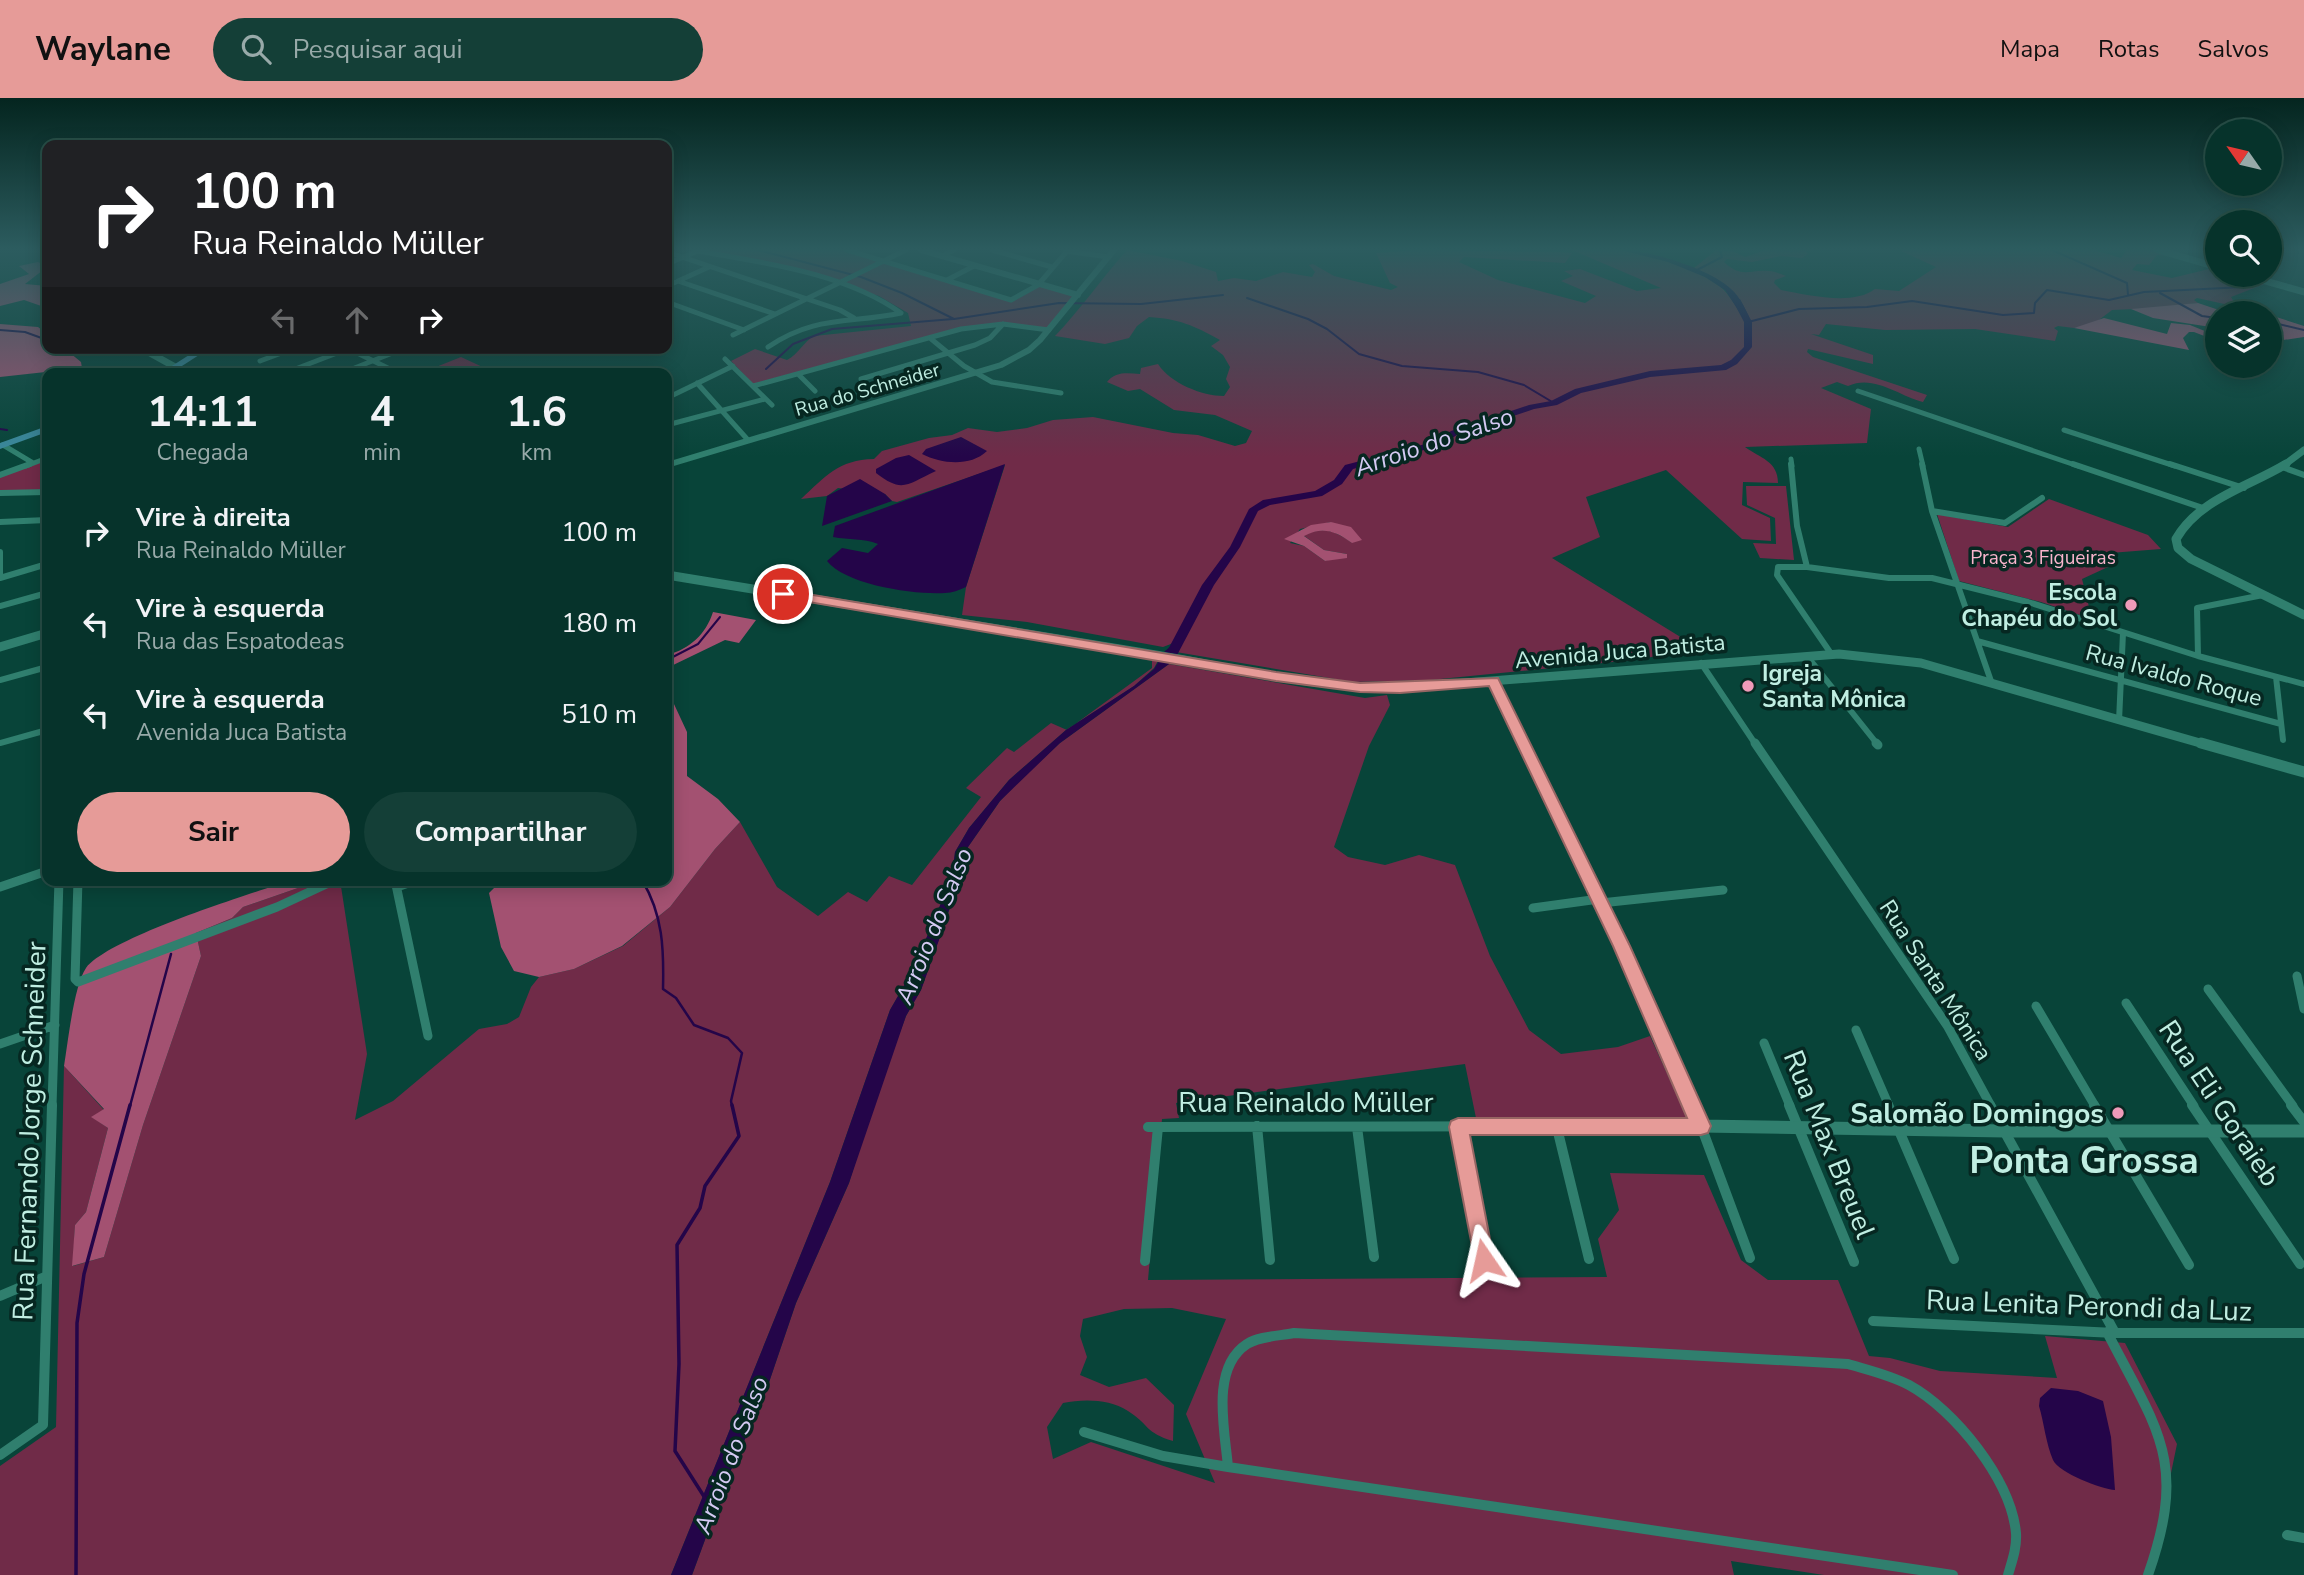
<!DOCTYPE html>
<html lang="pt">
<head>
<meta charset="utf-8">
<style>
	body { margin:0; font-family:"Nunito Sans",sans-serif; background:#143f37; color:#f1f3f6; height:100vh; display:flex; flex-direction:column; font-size:26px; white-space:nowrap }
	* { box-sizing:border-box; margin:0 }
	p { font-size:23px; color:#98aaa9 }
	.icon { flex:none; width:38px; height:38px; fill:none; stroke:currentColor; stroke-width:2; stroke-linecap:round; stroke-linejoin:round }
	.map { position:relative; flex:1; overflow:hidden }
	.details { position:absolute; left:42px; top:270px; width:630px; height:518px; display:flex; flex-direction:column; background:#06332b; border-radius:14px; box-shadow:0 4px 18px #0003,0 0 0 2px #274e47 }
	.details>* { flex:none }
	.top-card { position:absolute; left:42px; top:42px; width:630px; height:214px; border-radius:14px; box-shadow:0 4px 18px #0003,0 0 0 2px #274e47; background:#202124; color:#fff; overflow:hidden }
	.needle { width:46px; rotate:304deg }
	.controls { position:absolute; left:2205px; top:21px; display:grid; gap:14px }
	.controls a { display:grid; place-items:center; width:77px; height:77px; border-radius:50%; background:#06332b; box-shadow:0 4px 18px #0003,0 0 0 2px #274e47; font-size:35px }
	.pin { position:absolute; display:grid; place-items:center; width:60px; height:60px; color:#fff; margin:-30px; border:4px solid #fff; border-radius:50%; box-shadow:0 2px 7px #0007 }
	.me { position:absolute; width:77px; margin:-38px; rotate:349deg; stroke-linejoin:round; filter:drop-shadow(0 0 5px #0008) }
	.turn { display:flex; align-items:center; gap:24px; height:147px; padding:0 35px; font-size:32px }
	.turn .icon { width:91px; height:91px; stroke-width:2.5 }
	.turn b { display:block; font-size:49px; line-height:60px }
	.lanes { display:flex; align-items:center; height:66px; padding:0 35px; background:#0003; justify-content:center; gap:35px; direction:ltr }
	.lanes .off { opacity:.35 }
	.eta { display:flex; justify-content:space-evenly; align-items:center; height:119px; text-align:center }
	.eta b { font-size:42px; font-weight:700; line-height:49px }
	.button { display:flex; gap:14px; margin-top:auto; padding:14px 35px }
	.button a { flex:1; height:80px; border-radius:42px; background:#e69b98; color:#111; font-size:28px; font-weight:700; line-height:80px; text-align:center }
	.button a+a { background:#143f37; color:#f1f3f6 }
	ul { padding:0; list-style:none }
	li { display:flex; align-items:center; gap:21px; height:91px; padding:0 35px }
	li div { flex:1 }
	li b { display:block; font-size:26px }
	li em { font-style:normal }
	header { display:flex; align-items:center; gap:42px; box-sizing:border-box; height:98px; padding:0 35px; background:#e69b98; color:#111 }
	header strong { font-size:33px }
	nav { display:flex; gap:38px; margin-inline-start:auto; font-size:24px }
	.search { width:490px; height:63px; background:#143f37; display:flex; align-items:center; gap:18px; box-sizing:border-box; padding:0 24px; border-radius:38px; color:#98aaa9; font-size:26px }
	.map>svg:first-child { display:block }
</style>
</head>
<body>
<header>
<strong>Waylane</strong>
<div class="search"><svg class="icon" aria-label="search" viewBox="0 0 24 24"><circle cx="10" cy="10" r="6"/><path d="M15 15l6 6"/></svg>Pesquisar aqui</div>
<nav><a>Mapa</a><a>Rotas</a><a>Salvos</a></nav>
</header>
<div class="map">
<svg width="2304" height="1477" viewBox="0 0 2304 1477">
	<rect width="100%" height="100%" fill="#084439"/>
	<path fill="#702b48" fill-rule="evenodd" d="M705 152H842L879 163 836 184 774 165Z
		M1127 152 1182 163 1216 174 1218 183 1234 180 1256 183 1283 174 1312 179 1315 174 1309 167 1313 166 1334 178 1391 192 1398 189 1390 185 1376 155 1417 152 1562 154 1572 155 1565 165 1464 159 1459 164 1498 182 1585 205 1596 198 1561 183 1573 178 1564 173 1580 171 1637 193 1661 190 1572 152C1588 152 1606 150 1622 152 1652 157 1694 169 1719 188 1731 196 1735 212 1748 219 1741 195 1715 181 1694 170L1716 152 1733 153 1745 159 1765 152H1815L1806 153 1808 156 1802 160 1781 158 1752 164 1727 161 1724 164C1742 181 1750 171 1769 173 1774 173 1781 176 1786 178L1775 182 1774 185 1781 192C1808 197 1853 208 1875 191L1899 193 1936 169 1901 153 1903 152H2094L2121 160 2127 152H2153L2173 158 2157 157 2149 167 2137 166 2132 172 2172 180 2213 170 2217 172V177H2237L2267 185 2231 199 2234 204 2229 207 2197 200 2194 202 2198 205 2156 210 2112 212 2095 225 2074 230 2058 228 2054 230 2058 233 2055 243 1975 231 1885 232 1826 226 1819 237 1811 236 1873 257V266L1808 251 1807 254 1813 259 1927 297 1923 304C1899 298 1874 276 1848 288L1837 284 1821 290 1871 311 1867 345 1745 349C1760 360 1778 363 1778 385L1743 384 1742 407 1770 420 1771 443 1742 441 1666 372 1586 399 1600 439 1552 460 1700 551 1633 562 1430 582 1353 584 1176 554 1180 547 1176 544 1163 549 1027 524 962 517 966 489 1005 367 897 404 892 403 885 396 838 390 827 398 801 401C826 378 838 362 874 361L882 353 929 340 952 337 968 330 997 334 1027 330 1053 322 1093 319 1173 335 1198 337 1235 348 1246 345 1252 333 1215 317 1174 312 1140 291 1128 293 1107 284C1115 273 1128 275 1140 276L1141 270 1158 266C1170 285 1202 298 1224 298L1230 289 1226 281 1230 269 1223 257 1211 248 1220 242C1193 227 1179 221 1149 219L1137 228 1129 240 1105 246 1055 238C1081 211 1102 180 1127 152ZM1331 424 1352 445C1334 432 1324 429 1303 437L1324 452 1347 456 1325 463 1304 448 1290 445 1300 431Z
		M884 165 1012 204 1040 188 1075 199 1047 231 1003 225 960 230 753 286 731 263 755 251 787 262C799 256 803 244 814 238L911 228 908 215 879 198 841 186Z
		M461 259 489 272 483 275H421Z
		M47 362V392L0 393V379Z
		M1746 388H1786L1794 462 1760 460 1753 445 1776 446 1775 420 1747 407Z
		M2049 401 2148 437 2161 451 2110 455 2108 469 2082 481 2092 521 2041 504 1959 483 1937 416 2008 429Z
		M1152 560 1159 561 1154 570 1134 588 1066 632 1009 682 969 730 955 754 952 779 913 872 890 912 830 1084 671 1477H0V1368L56 1329 64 968 104 1012 92 1019 108 1030 86 1114 75 1127 73 1168 104 1159 143 1027 201 858 196 835 232 820 243 809 321 782H340L367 956 355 1022 393 1003 479 931 507 926 519 919 531 889 539 879 574 871 623 848 670 809 715 751 740 724 777 789 818 818 848 794 867 804 889 778 912 787 981 699 966 690 1007 650 1014 654 1051 625 1067 632 1152 570Z
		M1169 566 1365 600 1387 597 1390 607 1369 648 1334 749 1348 759 1385 767 1419 757 1455 767 1490 858 1529 932 1561 956 1618 949 1650 938 1688 1022 1476 1020 1465 966 1176 1005 1179 1020 1162 1021 1148 1182 1607 1179 1598 1141 1619 1112 1610 1075 1704 1077 1741 1162 1768 1182H1838L1869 1258 1890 1260 1940 1273 2057 1280 2045 1238 2125 1245 2177 1346 2150 1477H1824L1731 1463 1734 1477H692L730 1374 764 1299 796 1205 849 1085 873 1007 906 918 921 892 961 779 962 762 968 749 1000 703 1024 678 1060 645ZM1172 1210 1226 1221 1186 1316 1215 1385 1091 1344 1053 1361 1047 1329 1063 1305C1084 1301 1109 1301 1128 1313 1149 1326 1145 1335 1173 1343L1174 1307 1146 1280 1109 1289 1080 1277 1087 1259 1080 1238 1083 1221 1124 1211Z"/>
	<path fill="#a35171" d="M38 164 47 169 25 186 47 188V210L24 202 0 208V186L29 176 19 168Z
		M2198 205 2225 214 2249 212 2266 215H2217V230L2153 220 2131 211Z
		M2270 217 2304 228V239L2270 244Z
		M2104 220 2167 236 2171 225 2190 227 2217 238V243L2194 234H2189L2183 240 2189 252 2074 230Z
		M0 226 38 229 47 236V250H64L81 264 82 270 0 279Z
		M1331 424 1351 429 1362 442 1352 445C1336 433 1322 428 1304 438L1324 452 1347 456V460L1325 463 1304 448 1284 441 1311 427Z
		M713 514 756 522 739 545 725 542 667 570V557C690 551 706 536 713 514Z
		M667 591 687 634V678L718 701 740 724 715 751 670 809 622 848 574 871 539 879 514 873 501 849 489 795 502 782H667Z
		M292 782H321L243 809 232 820 196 835 201 858 143 1027 104 1159 72 1168 75 1127 86 1114 108 1030 91 1019 104 1011 64 968C68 944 74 887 86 870 110 839 250 796 292 782Z"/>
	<path fill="#240549" d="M1621 152C1650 152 1710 171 1731 191 1740 199 1744 209 1749 219L1740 215 1725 192 1705 179 1668 164Z
		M961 339 987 353C970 369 942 366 922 356L926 351Z
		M909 357 936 373C907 386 903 396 876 375V371L896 360Z
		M1005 366 966 489C959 492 952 495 945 495 915 497 846 487 827 463L842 450 868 455 878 446C863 440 849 442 833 439L835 428Z
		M860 381 885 396 892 403 822 428 827 398Z
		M1176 544 1180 547 1169 566 1060 645 1000 703 968 749 944 828 921 892 906 918 849 1085 796 1205 764 1299 730 1374 692 1477H671L830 1084 890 912 913 872 952 779 955 754 969 730 1009 682 1066 632 1134 588 1154 571 1165 553Z
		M2051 1290 2078 1293 2103 1303 2111 1339 2115 1392C2101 1391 2059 1375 2053 1362 2046 1346 2044 1325 2039 1308L2040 1300Z"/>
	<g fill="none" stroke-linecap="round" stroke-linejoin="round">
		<path stroke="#240549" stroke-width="2" d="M758 152 861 179 902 195 954 221 1059 205 1141 206 1223 197
			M2052 152 2127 185 2128 197
			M2270 161 2284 152
			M1695 173 1722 159 1720 152
			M2160 195 2202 218 2217 220
			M1247 200 1308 221 1327 231 1359 256 1402 268 1478 274 1524 287 1554 305
			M1748 224 1799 211 1867 209 1912 203 2003 217 2034 215 2035 205 2047 192 2109 202 2144 194 2244 189 2258 184
			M2270 224 2304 232
			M0 232 25 234 47 242
			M766 271 793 246 832 231 953 221
			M0 331 7 332
			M667 562 698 546 720 519"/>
		<path stroke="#240549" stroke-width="2.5" d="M642 782C663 817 664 851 663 891L676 900 694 927 728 940 742 955 731 1003 732 1008
			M130 1008 171 856"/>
		<path stroke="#240549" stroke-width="3.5" d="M705 1400 675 1353 679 1266 677 1147 700 1110 705 1088 739 1038 732 1007
			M76 1477 77 1225 84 1176 130 1007"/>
		<path fill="#240549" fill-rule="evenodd" d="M1734 201H1740L1752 224V249L1737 266 1726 272 1650 279 1581 295 1557 307 1534 311 1457 337 1439 348 1353 371 1342 386 1322 398 1270 407 1258 413 1240 449 1214 487 1175 561 1169 565 1163 561 1202 487 1230 449 1249 411 1263 402 1315 393 1334 382 1345 367 1433 344 1451 333 1529 307 1551 303 1575 291 1650 273 1721 267 1731 262 1744 249V224L1733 203Z"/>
		<path stroke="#307f6e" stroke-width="5" d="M847 152 1011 202 1038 187 1068 152
			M992 152 1052 169
			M698 153C765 165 845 175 901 215 849 226 815 217 768 249
			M1065 153 1109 159
			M667 154 840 212 854 220
			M942 158 954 152
			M667 166 700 152
			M947 182 974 168
			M678 183 775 216
			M667 188 709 169
			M667 204 744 232
			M733 237 906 152
			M930 240 964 268 992 284 1061 295
			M347 250 398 275
			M236 252 240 250
			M725 261 772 307
			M260 263 295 250
			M285 275 350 250
			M342 275 405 250
			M798 276 815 293
			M861 281 975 247 990 240 1003 226
			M697 285 748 342
			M753 288 961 231 1003 226 1049 232
			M1858 293 2078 368
			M667 300 733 268
			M667 327 765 301
			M2064 332 2175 368
			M3 347 33 365
			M1919 351 1923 368
			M1791 361 1792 368
			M26 368 47 360"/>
		<path stroke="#307f6e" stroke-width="6" d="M1791 366 1797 428 1807 469
			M1922 366 1932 413 1992 586
			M2073 366 2203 410
			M2170 366 2244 390
			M2282 369 2304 377
			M0 377 30 366
			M0 395 47 394
			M1932 413 2005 425 2042 400
			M0 424 47 422
			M0 454V480L47 466
			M0 508 47 495
			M1977 543 2281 626
			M1832 557 1777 477 1778 469H1807L1889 480H1932L2028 504 2198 558 2304 586
			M1807 558 1878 647
			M2198 558 2197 510 2263 497
			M1701 565 1756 647
			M2276 579 2283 642
			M0 582 47 569
			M2119 623 2123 535
			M0 645 47 632"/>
		<path stroke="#307f6e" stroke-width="9" d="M1755 645 1948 929 1991 1008
			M1876 645 1878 647
			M78 782 75 881 78 884 277 809 335 782
			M395 782 428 938
			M0 789 47 773
			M397 789 417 782
			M1601 805 1723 792
			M1533 810 1599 801
			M2297 878 2304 911
			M2208 891 2293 1008
			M2126 905 2194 1008
			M2036 908 2095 1008
			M1856 932 1889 1008
			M1764 945 1790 1008
			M0 946 55 927
			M52 1008 59 782"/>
		<path stroke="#307f6e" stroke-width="10" d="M1789 1007 1854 1164
			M1888 1007 1954 1161
			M1990 1007 2115 1235
			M2094 1007 2189 1167
			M2192 1007 2300 1166
			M2291 1007 2304 1024
			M1257 1028 1270 1162
			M1148 1029 1701 1028 1750 1160
			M1357 1029 1374 1159
			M1458 1029 1484 1162
			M1557 1030 1589 1161
			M1145 1163 1158 1029
			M0 1198 47 1178
			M1873 1223 2115 1235H2304
			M2107 1234C2158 1333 2188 1363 2148 1477
			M1084 1334 1163 1358 1228 1369 1953 1477
			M0 1357 43 1327 52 1007
			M1228 1369C1225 1333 1210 1270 1247 1246 1260 1238 1279 1238 1294 1235L1848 1266C1868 1272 1890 1277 1909 1287 1955 1312 2011 1382 2016 1435 2017 1450 2012 1463 2008 1477
			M2287 1437 2304 1440"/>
		<path stroke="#307f6e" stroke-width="6" d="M921 152 1078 197
			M667 367 1001 267 1029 252 1040 242 1114 152"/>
		<path stroke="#307f6e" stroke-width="8" d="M667 367 670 366
			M1493 584 1524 647"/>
		<path stroke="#307f6e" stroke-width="10" d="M1523 645 1601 805 1692 1008"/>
		<path stroke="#307f6e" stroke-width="13" d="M1691 1007 1701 1028 2005 1033H2304"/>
		<path stroke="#307f6e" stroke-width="7" d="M2158 152 2217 169
			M2244 177 2304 194
			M141 250 186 275
			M2283 368 2304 352"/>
		<path stroke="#307f6e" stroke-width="9" d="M2286 366C2248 389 2199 401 2176 441L2178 450 2191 461 2304 517
			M667 477C824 503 981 528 1138 554 1225 568 1311 590 1400 590L1839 556 1921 565 2207 647
			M0 549 47 535"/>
		<path stroke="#307f6e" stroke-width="11" d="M2201 645 2304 674"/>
		<path fill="#3b899c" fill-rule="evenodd" d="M200 250H210L171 275H161Z
			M47 328V334L0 351V345Z"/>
	</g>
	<linearGradient id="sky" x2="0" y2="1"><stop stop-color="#04251f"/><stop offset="0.42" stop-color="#2c5c5f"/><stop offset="1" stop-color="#2c5c5f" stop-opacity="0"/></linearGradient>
	<rect width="2304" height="359" fill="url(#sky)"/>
	<path fill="#e69b98" stroke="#966563" stroke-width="2" d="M783 492 1276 574 1360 585 1498 580 1630 848 1711 1028 1708 1035 1701 1037H1470L1494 1162 1491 1169 1484 1172 1476 1169 1449 1029 1451 1023 1458 1020H1687L1613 848 1489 588 1400 595 1360 594 1276 583 779 499V493Z"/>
	<g fill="#ef9ab9" stroke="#062721" stroke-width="2.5">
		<circle cx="2131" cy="507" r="7"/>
		<circle cx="1748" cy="588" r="7"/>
		<circle cx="2118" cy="1015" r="7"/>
	</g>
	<g text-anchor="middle" stroke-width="7" stroke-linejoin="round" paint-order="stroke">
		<g font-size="19" fill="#c0eee2" stroke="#062721">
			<text transform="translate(867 291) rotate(-16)" y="7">Rua do Schneider</text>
		</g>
		<g font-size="19" fill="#fab5cd" stroke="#062721">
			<text x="2043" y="466">Praça 3 Figueiras</text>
		</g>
		<g font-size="23" font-weight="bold" fill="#c0eee2" stroke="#062721" text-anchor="end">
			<text x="2117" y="502">Escola<tspan x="2117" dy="26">Chapéu do Sol</tspan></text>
			<text x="1762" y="583" text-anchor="start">Igreja<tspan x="1762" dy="26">Santa Mônica</tspan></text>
		</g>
		<g font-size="23" fill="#c0eee2" stroke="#062721">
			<text transform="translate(1620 553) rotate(-5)" y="8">Avenida Juca Batista</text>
			<text transform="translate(2174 577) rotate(15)" y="8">Rua Ivaldo Roque</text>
			<text transform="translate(1936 882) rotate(57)" y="8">Rua Santa Mônica</text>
		</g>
		<g font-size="24" font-style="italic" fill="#d4caf3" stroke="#062721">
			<text transform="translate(1434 344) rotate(-19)" y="8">Arroio do Salso</text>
			<text transform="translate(934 828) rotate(-68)" y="8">Arroio do Salso</text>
			<text transform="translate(731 1357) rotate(-69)" y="8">Arroio do Salso</text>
		</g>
		<g font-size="28" fill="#c0eee2" stroke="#062721">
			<text x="1306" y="1014">Rua Reinaldo Müller</text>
			<text transform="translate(2220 1005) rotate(56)" y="10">Rua Eli Goraieb</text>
			<text transform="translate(29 1033) rotate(-88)" y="10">Rua Fernando Jorge Schneider</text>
			<text transform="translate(1830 1046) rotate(68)" y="10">Rua Max Breuel</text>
			<text transform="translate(2089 1207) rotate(2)" y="10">Rua Lenita Perondi da Luz</text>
		</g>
		<g font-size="28" font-weight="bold" fill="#c0eee2" stroke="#062721" text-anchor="end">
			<text x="2104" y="1025">Salomão Domingos</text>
		</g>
		<g font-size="37" font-weight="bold" fill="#c0eee2" stroke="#062721">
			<text x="2084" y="1075">Ponta Grossa</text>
		</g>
	</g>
</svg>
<div class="controls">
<a><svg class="needle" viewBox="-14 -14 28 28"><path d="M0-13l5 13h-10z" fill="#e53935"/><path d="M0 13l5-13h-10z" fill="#98aaa9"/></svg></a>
<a><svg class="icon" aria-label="search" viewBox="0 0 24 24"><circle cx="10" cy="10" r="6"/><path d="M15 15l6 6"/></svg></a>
<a><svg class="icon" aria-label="layers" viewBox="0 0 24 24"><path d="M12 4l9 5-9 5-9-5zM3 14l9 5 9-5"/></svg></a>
</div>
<div class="pin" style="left:783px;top:496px;background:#d93025"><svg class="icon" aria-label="arrive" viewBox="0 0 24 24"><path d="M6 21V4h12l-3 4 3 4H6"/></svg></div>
<svg class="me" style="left:1484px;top:1162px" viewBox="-20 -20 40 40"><path d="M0-17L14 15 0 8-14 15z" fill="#e69b98" stroke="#fff" stroke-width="4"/></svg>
<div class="top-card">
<div class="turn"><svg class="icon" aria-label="right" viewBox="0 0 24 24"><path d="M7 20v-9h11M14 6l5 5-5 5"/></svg><div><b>100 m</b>Rua Reinaldo Müller</div></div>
<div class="lanes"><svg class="icon off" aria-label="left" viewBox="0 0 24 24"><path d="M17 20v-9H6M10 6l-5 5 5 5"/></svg><svg class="icon off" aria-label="ahead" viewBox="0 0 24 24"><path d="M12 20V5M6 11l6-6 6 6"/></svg><svg class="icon" aria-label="right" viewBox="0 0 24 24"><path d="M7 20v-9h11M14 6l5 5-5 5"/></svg></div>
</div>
<section class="details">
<div class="eta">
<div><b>14:11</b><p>Chegada</p></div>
<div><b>4</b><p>min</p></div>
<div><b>1.6</b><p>km</p></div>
</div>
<ul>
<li><svg class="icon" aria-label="right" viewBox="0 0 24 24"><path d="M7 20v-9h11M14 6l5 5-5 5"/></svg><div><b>Vire à direita</b><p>Rua Reinaldo Müller</p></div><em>100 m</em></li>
<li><svg class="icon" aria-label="left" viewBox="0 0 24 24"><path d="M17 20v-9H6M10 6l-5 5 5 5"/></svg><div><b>Vire à esquerda</b><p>Rua das Espatodeas</p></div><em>180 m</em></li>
<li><svg class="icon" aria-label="left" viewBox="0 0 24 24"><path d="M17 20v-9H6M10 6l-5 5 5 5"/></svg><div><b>Vire à esquerda</b><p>Avenida Juca Batista</p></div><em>510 m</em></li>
</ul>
<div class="button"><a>Sair</a><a>Compartilhar</a></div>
</section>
</div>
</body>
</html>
